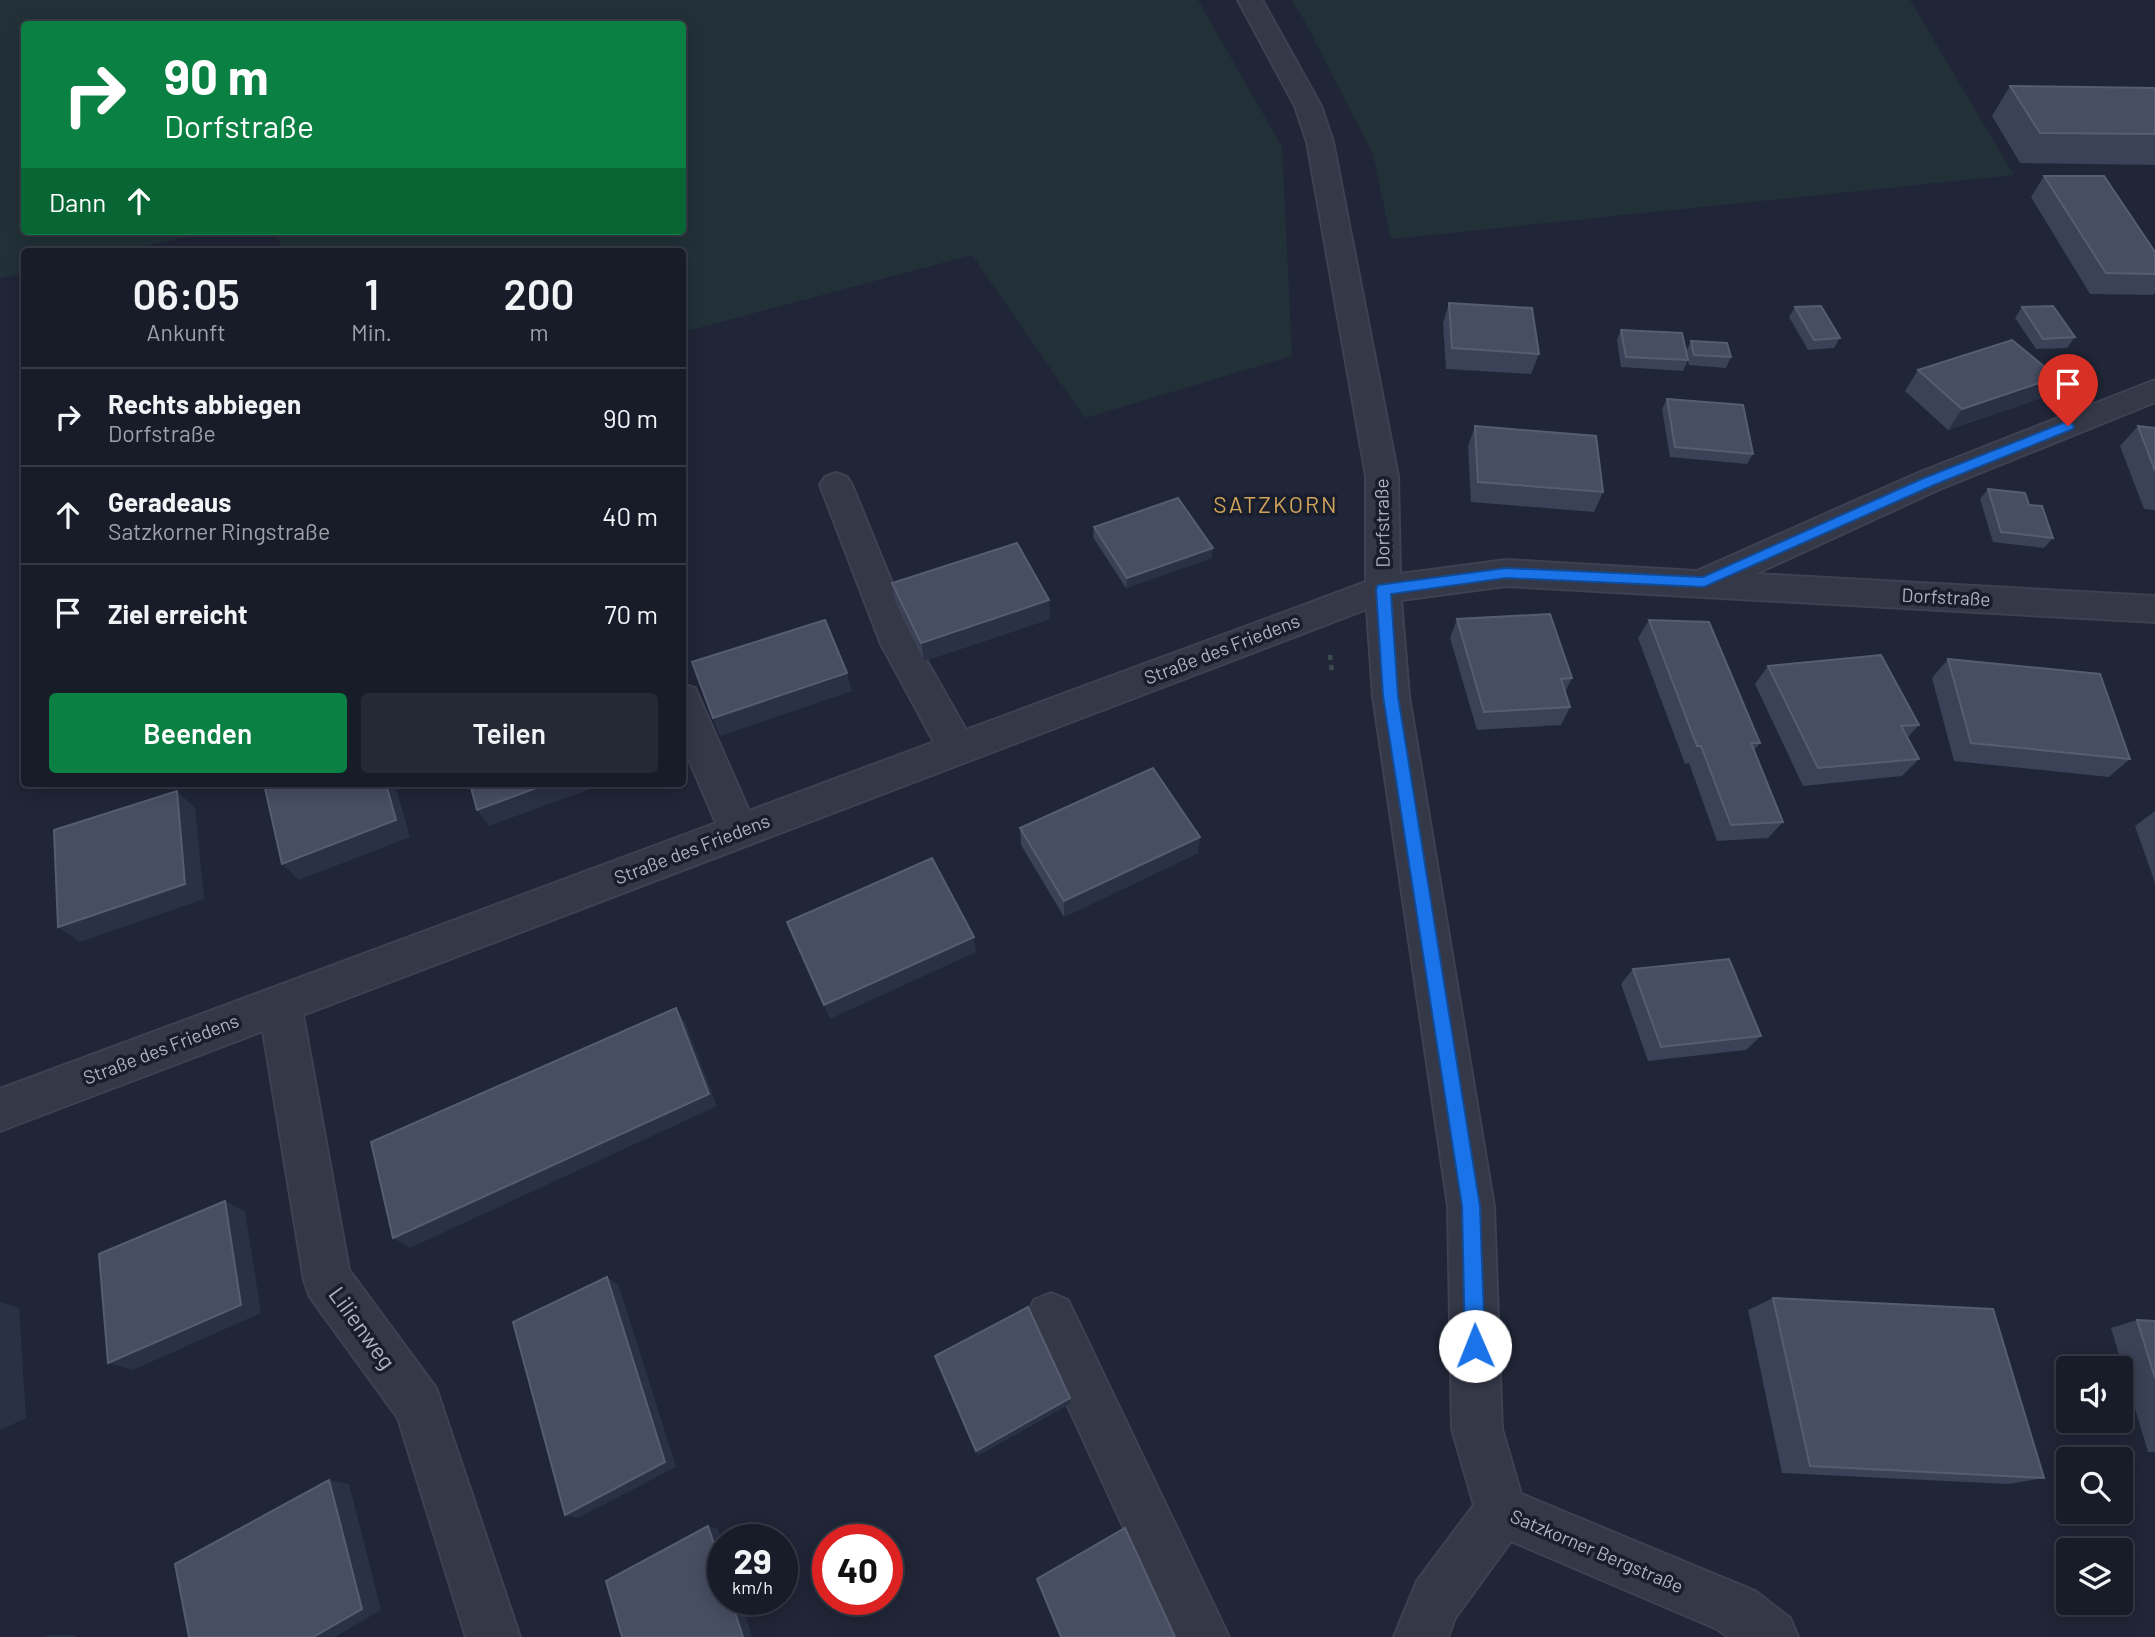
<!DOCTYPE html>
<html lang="de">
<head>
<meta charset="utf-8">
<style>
	body { margin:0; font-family:Barlow,sans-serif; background:#252935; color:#f1f3f6; height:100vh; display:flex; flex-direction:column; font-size:26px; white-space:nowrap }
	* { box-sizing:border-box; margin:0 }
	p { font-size:23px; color:#9fa1a8 }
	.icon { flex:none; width:38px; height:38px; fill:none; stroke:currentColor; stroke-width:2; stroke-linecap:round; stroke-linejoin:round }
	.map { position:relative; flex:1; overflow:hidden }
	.drawer { position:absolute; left:21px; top:248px; width:665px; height:539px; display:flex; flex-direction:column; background:#181c29; border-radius:7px; box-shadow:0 4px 18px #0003,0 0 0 2px #363a46 }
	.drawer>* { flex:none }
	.hud { position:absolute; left:21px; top:21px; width:665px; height:214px; border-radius:7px; box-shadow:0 4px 18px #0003,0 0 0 2px #363a46; background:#0b8043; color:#fff; overflow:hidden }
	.fabs { position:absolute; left:2056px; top:1356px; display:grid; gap:14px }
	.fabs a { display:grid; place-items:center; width:77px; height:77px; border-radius:7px; background:#181c29; box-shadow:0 4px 18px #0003,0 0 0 2px #363a46; font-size:35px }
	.speed { position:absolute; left:707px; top:1524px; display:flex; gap:14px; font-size:35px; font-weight:700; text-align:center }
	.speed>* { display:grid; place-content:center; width:91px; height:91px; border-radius:50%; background:#181c29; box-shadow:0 4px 18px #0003,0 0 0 2px #363a46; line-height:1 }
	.speed small { font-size:18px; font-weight:400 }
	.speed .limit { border:10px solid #d22; background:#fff; color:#111 }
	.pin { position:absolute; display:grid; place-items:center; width:60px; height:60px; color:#fff; margin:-72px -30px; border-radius:50% 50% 50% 0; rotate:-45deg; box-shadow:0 0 7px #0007 }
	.pin .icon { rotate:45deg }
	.me { position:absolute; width:77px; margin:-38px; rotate:359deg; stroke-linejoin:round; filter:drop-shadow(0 0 5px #0008) }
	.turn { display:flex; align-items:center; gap:24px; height:147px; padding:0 28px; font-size:32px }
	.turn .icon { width:91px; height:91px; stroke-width:2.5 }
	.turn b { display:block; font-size:49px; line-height:60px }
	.then { display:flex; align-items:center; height:66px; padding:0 28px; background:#0003; gap:14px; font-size:26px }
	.eta { display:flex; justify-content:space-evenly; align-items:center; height:119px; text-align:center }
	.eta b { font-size:42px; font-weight:600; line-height:49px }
	.primary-button { display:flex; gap:14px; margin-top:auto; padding:14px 28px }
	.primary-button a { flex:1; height:80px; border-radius:7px; background:#0b8043; color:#fff; font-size:28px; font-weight:600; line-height:80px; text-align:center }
	.primary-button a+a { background:#252935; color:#f1f3f6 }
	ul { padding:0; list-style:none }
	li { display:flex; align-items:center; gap:21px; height:98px; padding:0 28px; border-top:2px solid #363a46 }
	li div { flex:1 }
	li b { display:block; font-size:26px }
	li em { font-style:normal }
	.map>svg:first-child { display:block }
</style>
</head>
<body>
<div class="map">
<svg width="2155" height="1637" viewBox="0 0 2155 1637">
	<rect width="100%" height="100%" fill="#202637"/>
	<path fill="#223138" d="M0 0H1198L1282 147 1292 356 1085 418 972 255 683 332 682 252H281L277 231H682V24H24V231H215L119 252H24V273L0 278Z
		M1291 0H1910L2014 175 1391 239 1373 154 1303 18Z"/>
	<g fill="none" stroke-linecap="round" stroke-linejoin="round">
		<defs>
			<path id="minor" d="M1238 0H1262L1321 106 1333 142 1398 476 1400 574 1506 560 1697 571 1918 473 2155 380V402L1940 489 1755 574 2155 596V622L1506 586 1401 600 1409 696 1494 1206 1502 1429 1521 1494 1755 1591 1790 1618 1798 1637H1728L1717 1629 1511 1541 1455 1618 1448 1637H1394L1417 1581 1474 1505 1452 1429 1448 1206 1373 696 1367 609 303 1015 349 1270 436 1388 520 1637H466L398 1418 310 1297 304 1280 263 1031 0 1131V1089L716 823 682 743V684L695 688 749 811 934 742 881 644 820 485 825 477 836 473 847 477 852 485 916 642 966 730 1366 582V476L1307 142 1295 106Z
				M1051 1293 1068 1300 1229 1637H1174L1027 1317 1034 1300Z"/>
		</defs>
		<use href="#minor" stroke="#3d4151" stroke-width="4"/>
		<path stroke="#3b4b50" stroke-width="4.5" stroke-dasharray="5 5" stroke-linecap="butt" d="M1330 655 1332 672"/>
		<use href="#minor" fill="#343847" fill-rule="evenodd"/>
	</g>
	<path fill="#3b4156" d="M2010 86 2155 88V165L2020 163 1992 116Z
		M2044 176 2155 252V293L2153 295 2090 294 2031 197Z
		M1449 303 1539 354 1531 374 1446 369 1443 323Z
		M1795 307 1840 338 1834 348 1808 350 1789 317Z
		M2022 307 2075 337 2067 348 2036 349 2015 318Z
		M1621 330 1688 360 1683 371 1621 367 1617 340Z
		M1691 341 1731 357 1726 368 1689 365 1686 352Z
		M1918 370 2057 377 2041 398 1948 430 1905 391Z
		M1667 399 1753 454 1747 464 1670 457 1662 409Z
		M1475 426 1603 492 1594 512 1471 502 1468 446Z
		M2138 426 2155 428V510L2144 509 2120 446Z
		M1988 489 2029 505 2053 538 2044 548 1993 542 1980 499Z
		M1094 527 1212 558 1126 588 1093 537Z
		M892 583 1050 619 924 661 895 602Z
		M1457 619 1572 678 1565 692 1570 707 1561 725 1477 730 1450 638Z
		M1649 620 1760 743 1754 750 1783 822 1768 838 1717 841 1689 763 1685 764 1638 638Z
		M1948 659 2130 759 2109 777 1954 761 1932 678Z
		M1768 666 1919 725 1907 738 1919 759 1902 776 1803 786 1755 684Z
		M2155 811V883L2135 826Z
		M1020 828 1198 853 1064 917 1021 845Z
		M1633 969 1761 1036 1746 1050 1648 1061 1621 984Z
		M1773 1298 2044 1478 2008 1484 1782 1473 1748 1310Z
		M2137 1320 2155 1321V1452H2148L2111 1328Z"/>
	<path fill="#2b3145" d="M2057 377 2041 398 1948 430 1962 409Z
		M1213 548 1212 558 1126 588 1127 578Z
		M1049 600 1050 619 924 661 921 643Z
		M847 673 852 691 720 736 713 718Z
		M386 784H395L410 837 299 880 282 864Z
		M547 784H604L489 826 477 810Z
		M177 791 195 808 204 899 80 942 58 927Z
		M1200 837 1198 853 1064 917V901Z
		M974 937 976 952 830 1019 824 1005Z
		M676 1008 685 1022 717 1106 410 1248 393 1238Z
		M225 1201 245 1211 261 1313 133 1370 108 1363Z
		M607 1277 619 1286 676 1467 578 1518 565 1515Z
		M0 1302 19 1308 26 1418 0 1430Z
		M1070 1398V1404L978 1456 976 1451Z
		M329 1480 349 1484 381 1610 335 1637H313Z
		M708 1526 718 1529 723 1544V1572Z
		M731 1600H741L752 1637H743Z
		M47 1635H75L76 1637H47Z"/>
	<path fill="#474e62" stroke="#575d71" stroke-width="2" d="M2010 86 2155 88V134L2040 133Z
		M2044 176H2104L2155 252V274L2106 273Z
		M1449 303 1532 308 1539 354 1452 348Z
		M1821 306 1840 338 1814 340 1795 307Z
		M2053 306 2075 337 2043 339 2022 307Z
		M1621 330 1682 333 1688 360 1626 357Z
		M2012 340 2057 377 1962 409 1918 370Z
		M1691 341 1727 343 1731 357 1694 355Z
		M1667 399 1743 405 1753 454 1675 447Z
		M1475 426 1596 436 1603 492 1478 482Z
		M2138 426 2155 428V471Z
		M1988 489 2025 493 2029 505 2042 506 2053 538 2001 532Z
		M1178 498 1213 548 1127 578 1094 527Z
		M1017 543 1049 600 921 643 892 583Z
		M1550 614 1572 678 1561 679 1570 707 1484 712 1457 619Z
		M825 620 847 673 713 718 692 662Z
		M1649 620 1709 622 1760 743H1751L1783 822 1731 825 1701 746H1697Z
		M1881 655 1919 725 1901 726 1919 759 1818 768 1768 666Z
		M1948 659 2100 674 2130 759 1971 743Z
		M1153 768 1200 837 1064 901 1020 828Z
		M264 784H386L396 820 282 864Z
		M470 784H547L477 810Z
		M177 791 185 884 58 927 54 830Z
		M932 858 974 937 824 1005 787 922Z
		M1729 959 1761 1036 1661 1047 1633 969Z
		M676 1008 709 1094 393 1238 371 1142Z
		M225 1201 241 1305 108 1363 99 1254Z
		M607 1277 665 1462 565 1515 513 1322Z
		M1773 1298 1993 1309 2044 1478 1810 1466Z
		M1028 1307 1070 1398 976 1451 935 1356Z
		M2137 1320 2155 1321V1378Z
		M329 1480 362 1609 313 1637H189L175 1564Z
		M708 1526 723 1572V1600H731L743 1637H622L606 1581Z
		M1125 1528 1175 1637H1061L1037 1579Z"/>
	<path fill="#1a73e8" stroke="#114b97" stroke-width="2" d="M2068 421 2074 426 2073 429 1934 485 1704 587 1506 578 1391 594 1398 696 1480 1206 1485 1346 1482 1353 1475 1356 1468 1353 1465 1346 1462 1206 1383 696 1376 589 1378 585 1506 568 1703 577 1924 478Z"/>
	<g text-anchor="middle" stroke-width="7" stroke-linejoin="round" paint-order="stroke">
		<g font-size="19" fill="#aeb2c4" stroke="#191e2c">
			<text transform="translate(1382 523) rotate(-91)" y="7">Dorfstraße</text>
			<text transform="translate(1946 597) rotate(3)" y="7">Dorfstraße</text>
			<text transform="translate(1222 649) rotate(-21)" y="7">Straße des Friedens</text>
			<text transform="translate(692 849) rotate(-21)" y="7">Straße des Friedens</text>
			<text transform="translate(161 1049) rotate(-21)" y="7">Straße des Friedens</text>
			<text transform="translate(1597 1551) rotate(23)" y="7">Satzkorner Bergstraße</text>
		</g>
		<g font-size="23" letter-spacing="2" fill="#d1a45c" stroke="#191e2c">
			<text x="1276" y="513">SATZKORN</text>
		</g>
		<g font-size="23" fill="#aeb2c4" stroke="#191e2c">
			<text transform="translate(362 1328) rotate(54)" y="8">Lilienweg</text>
		</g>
	</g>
</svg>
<div class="fabs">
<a><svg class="icon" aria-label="sound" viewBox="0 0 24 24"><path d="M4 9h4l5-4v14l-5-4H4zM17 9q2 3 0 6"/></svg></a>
<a><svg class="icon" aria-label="search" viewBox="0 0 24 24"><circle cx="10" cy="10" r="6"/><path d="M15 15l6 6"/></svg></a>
<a><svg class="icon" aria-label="layers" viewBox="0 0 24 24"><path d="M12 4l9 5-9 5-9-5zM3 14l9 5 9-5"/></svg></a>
</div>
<div class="speed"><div>29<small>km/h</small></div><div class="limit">40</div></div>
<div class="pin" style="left:2068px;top:426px;background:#d93025"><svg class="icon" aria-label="arrive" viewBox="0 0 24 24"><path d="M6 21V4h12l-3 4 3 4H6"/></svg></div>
<svg class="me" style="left:1475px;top:1346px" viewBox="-20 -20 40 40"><circle r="19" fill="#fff"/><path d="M0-13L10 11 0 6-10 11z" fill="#1a73e8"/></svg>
<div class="hud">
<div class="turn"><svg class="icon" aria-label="right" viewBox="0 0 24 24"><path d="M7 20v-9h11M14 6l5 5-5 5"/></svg><div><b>90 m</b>Dorfstraße</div></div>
<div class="then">Dann<svg class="icon" aria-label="ahead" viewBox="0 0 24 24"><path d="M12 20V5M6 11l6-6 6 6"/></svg></div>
</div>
<section class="drawer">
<div class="eta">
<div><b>06:05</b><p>Ankunft</p></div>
<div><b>1</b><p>Min.</p></div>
<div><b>200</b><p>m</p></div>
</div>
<ul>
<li><svg class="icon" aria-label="right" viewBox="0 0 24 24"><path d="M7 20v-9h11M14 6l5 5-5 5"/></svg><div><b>Rechts abbiegen</b><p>Dorfstraße</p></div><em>90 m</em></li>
<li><svg class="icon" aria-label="ahead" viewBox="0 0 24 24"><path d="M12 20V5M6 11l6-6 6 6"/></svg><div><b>Geradeaus</b><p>Satzkorner Ringstraße</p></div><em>40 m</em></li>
<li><svg class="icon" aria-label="arrive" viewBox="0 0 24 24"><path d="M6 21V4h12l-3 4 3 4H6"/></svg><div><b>Ziel erreicht</b></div><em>70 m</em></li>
</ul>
<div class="primary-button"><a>Beenden</a><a>Teilen</a></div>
</section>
</div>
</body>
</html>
